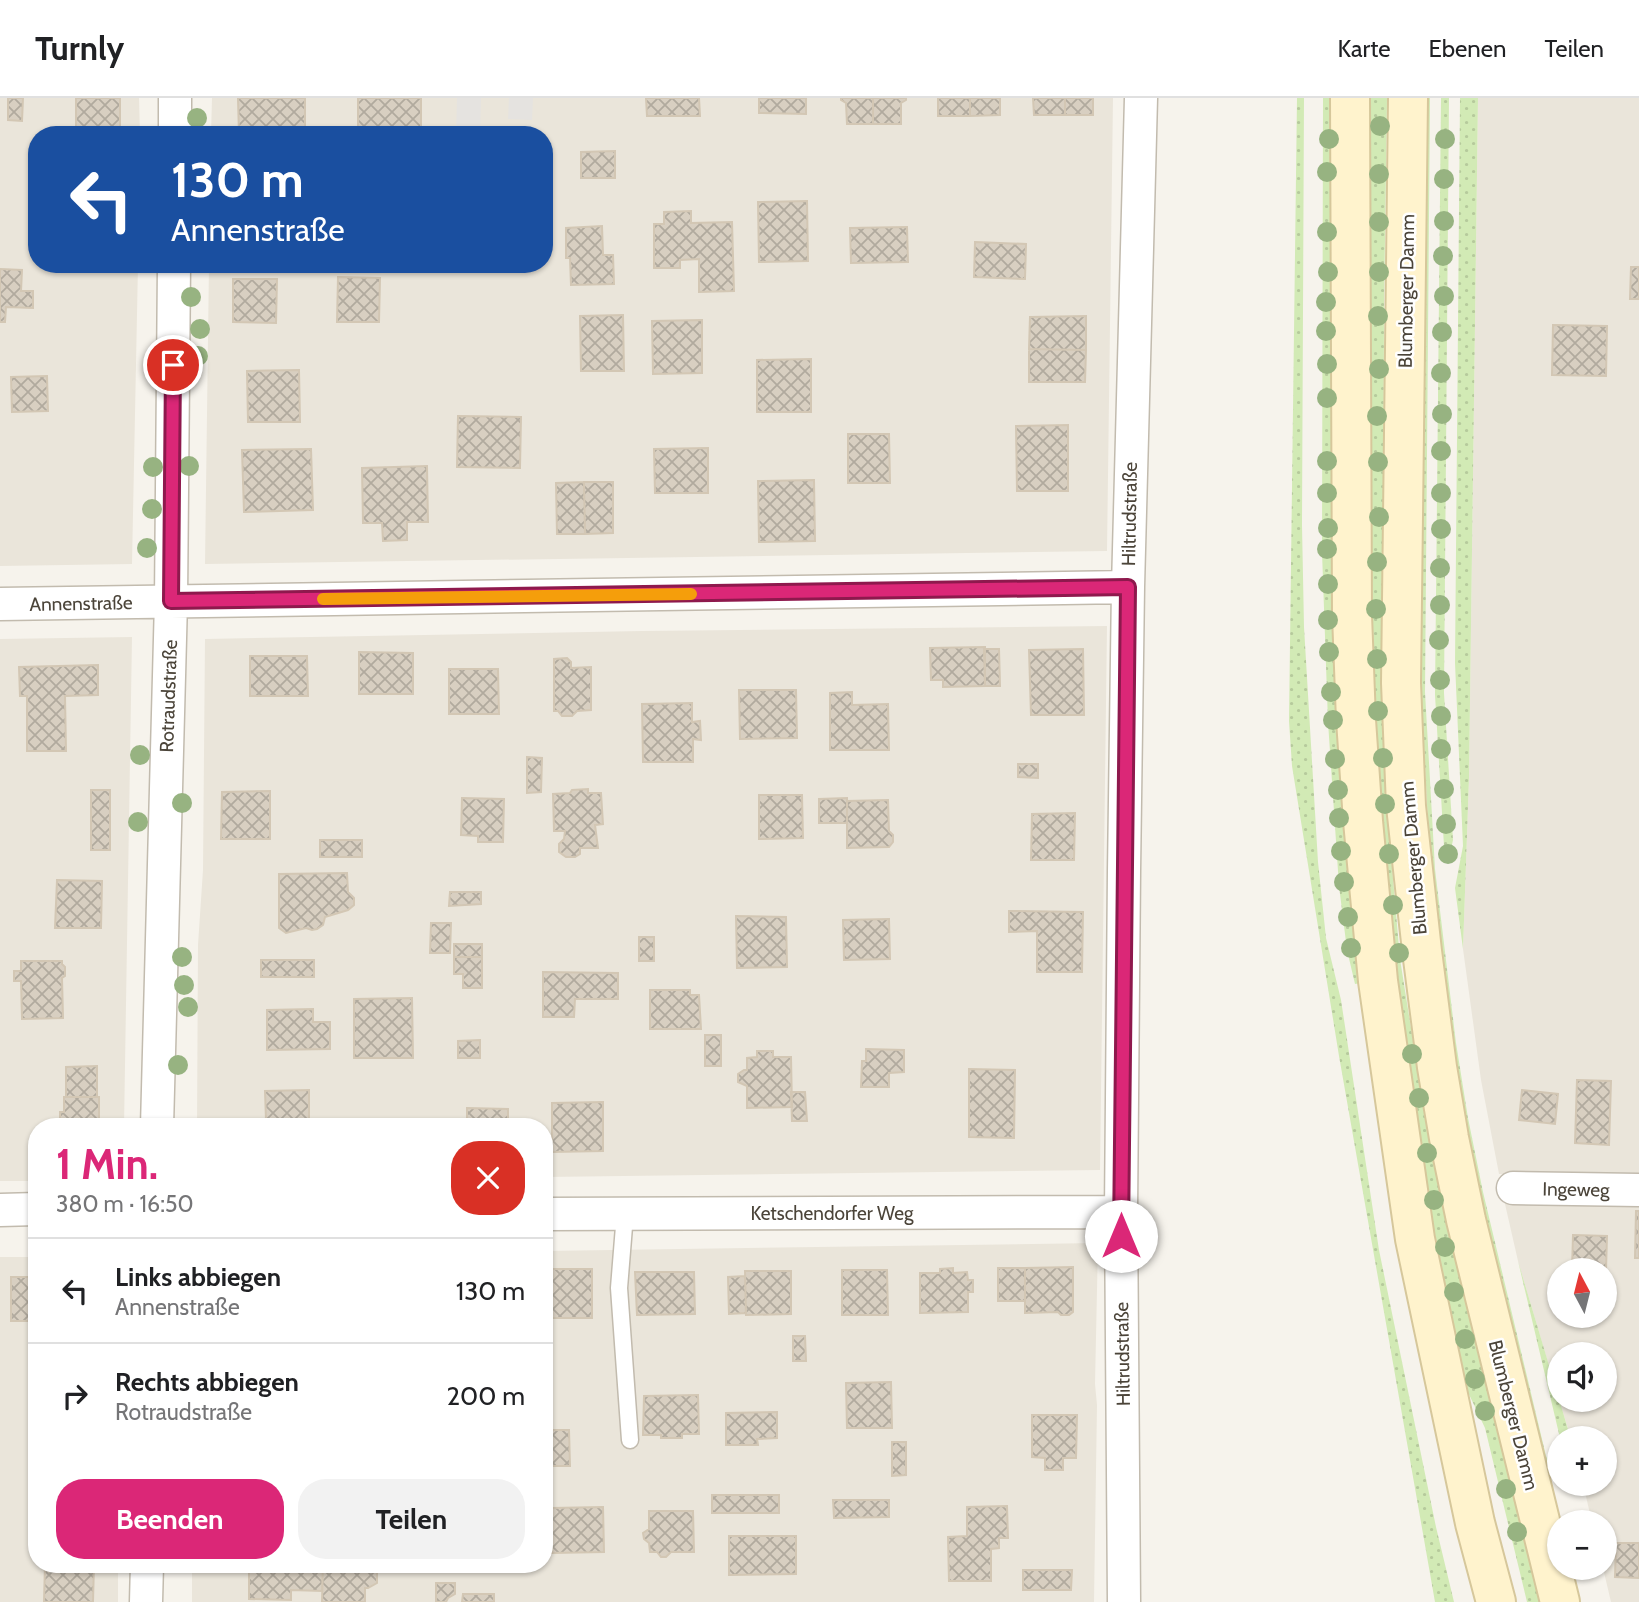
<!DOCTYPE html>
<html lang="de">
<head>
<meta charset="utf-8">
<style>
	body { margin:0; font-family:Cabin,sans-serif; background:#f2f2f2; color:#202124; height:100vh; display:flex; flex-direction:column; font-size:26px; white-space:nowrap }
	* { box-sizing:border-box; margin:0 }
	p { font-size:23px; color:#757577 }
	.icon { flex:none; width:38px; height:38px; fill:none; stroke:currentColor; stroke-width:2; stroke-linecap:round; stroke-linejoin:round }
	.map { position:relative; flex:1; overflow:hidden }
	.panel { position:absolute; left:28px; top:1020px; width:525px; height:455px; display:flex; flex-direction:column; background:#fff; border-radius:28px; box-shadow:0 2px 5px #0004 }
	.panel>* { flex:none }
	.hud { position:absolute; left:28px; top:28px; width:525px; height:147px; border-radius:28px; box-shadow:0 2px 5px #0004; background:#1a4fa0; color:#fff; overflow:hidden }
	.needle { width:46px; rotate:353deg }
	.tools { position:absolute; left:1547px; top:1160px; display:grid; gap:14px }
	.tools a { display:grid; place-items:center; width:70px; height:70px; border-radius:50%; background:#fff; box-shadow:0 2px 5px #0004; font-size:35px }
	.pin { position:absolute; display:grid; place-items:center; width:60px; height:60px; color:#fff; margin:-30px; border:4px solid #fff; border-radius:50%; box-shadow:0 2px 7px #0007 }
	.me { position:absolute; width:77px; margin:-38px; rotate:0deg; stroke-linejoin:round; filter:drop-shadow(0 0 5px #0008) }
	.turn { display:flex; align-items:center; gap:24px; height:147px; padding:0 28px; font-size:32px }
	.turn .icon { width:91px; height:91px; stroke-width:2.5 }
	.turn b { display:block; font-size:49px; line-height:60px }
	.round { display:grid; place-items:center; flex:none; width:74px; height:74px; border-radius:28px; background:#f2f2f2 }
	.head { display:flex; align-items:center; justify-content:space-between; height:119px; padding:0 28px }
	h1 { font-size:42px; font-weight:700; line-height:52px; color:#db2777 }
	.action { display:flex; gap:14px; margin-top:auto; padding:14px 28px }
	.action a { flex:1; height:80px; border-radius:28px; background:#db2777; color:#fff; font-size:28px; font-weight:700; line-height:80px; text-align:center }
	.action a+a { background:#f2f2f2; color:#202124 }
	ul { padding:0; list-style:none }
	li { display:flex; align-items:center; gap:21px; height:105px; padding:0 28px; border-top:2px solid #e0e0e0 }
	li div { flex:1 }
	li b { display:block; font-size:26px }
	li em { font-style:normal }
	header { display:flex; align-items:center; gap:42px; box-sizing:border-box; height:98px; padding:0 35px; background:#fff; border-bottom:2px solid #e0e0e0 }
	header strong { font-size:33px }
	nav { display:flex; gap:38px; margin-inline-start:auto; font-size:24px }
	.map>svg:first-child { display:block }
</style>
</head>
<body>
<header>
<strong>Turnly</strong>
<nav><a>Karte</a><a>Ebenen</a><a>Teilen</a></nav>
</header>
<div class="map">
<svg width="1639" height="1504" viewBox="0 0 1639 1504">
	<defs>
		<pattern id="grass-dots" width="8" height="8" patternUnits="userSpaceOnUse" patternTransform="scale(1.75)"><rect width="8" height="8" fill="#d2eab5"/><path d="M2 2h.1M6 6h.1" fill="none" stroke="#b6ca9c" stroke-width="1.8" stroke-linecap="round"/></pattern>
		<pattern id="building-cross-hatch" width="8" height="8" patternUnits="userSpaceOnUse" patternTransform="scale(1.75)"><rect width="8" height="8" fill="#d8cfc1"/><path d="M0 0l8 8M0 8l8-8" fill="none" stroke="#b1aa9e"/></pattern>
	</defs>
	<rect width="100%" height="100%" fill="#f6f3ec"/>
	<path fill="#eae5da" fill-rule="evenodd" d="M0 0H139L140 37H37V166H138L132 466 0 468Z
		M212 0H1113L1107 453 205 466 209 166H544V37H211Z
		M1478 0H1639V1078L1499 1076 1481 982 1463 851 1469 680Z
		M1107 528 1100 1072 544 1079V1029H197L198 847 203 772 205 541 642 533Z
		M132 539 124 1029H37V1083H0V541Z
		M1505 1106H1639V1504H1611L1603 1470H1605V1424H1592L1583 1386H1605V1340H1571L1559 1302H1605V1256H1559V1302L1518 1163ZM1559 1172H1605V1218H1559Z
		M1098 1145 1095 1286 1097 1307 1094 1504H192V1467L544 1466V1153Z
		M0 1159H37V1466L118 1467V1504H0Z"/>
	<path fill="url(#grass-dots)" d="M1297 0H1304L1302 427 1304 529 1318 764 1326 840 1341 902 1379 1152 1436 1429 1454 1504H1435L1339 958 1292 668 1289 623Z
		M1323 0H1333L1361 885 1355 886 1347 852 1339 788 1328 624 1322 454Z
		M1371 0H1387L1384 211 1383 617 1389 734 1400 861 1425 1018 1450 1137 1541 1504H1527L1485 1330 1465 1288 1432 1123 1411 988 1396 874 1382 728 1374 573 1370 394Z
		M1425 0H1430L1425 594 1435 771 1456 945 1468 1020 1483 1094 1546 1358 1552 1370 1544 1372 1488 1139 1453 961 1429 745 1420 570Z
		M1441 0H1449L1444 595 1453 742 1448 765H1445L1435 597Z
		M1460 0H1478L1469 680 1463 851 1455 790 1463 748 1455 565Z
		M1518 1163 1570 1338 1571 1340H1560Z"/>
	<path fill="#e5e3e0" d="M457 0H481L480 37H456Z
		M509 0H533L532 22 508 21Z"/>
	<path fill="url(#building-cross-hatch)" stroke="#d3c7b4" stroke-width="2" d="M8 0H23L22 23 8 22Z
		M76 0H120V34H76Z
		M238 0H305V37H239Z
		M358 0H421V37H358Z
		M646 0H699L700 18H647Z
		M759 0H806V16L759 15Z
		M841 0H873V26H847L846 5 841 2Z
		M873 0H906V2L901 5V26H873Z
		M938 0H970V18H938Z
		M970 0H1000V17L970 18Z
		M1033 0H1065V17H1034Z
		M1065 0H1093V17H1065Z
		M615 53V80H581V54Z
		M807 103 808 163 759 164 758 104Z
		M691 113V125L732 124 734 193 699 194V161L680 162V170H654V126H664V114Z
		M602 128 603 157H613L614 186 571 187 570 160H566V130Z
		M907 129 908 164 851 165 850 130Z
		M975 144 1026 146 1025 181 974 179Z
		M1631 169H1639V201H1630Z
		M0 171 22 172 21 193H33V210L6 209 5 224H0Z
		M338 179 380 180 379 224H337Z
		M233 181H277L276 225 233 224Z
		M623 217 624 273H581L580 218Z
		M1086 218V252L1029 251 1030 219Z
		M702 222V275L653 276 652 223Z
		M1553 227 1607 228 1606 278 1552 277Z
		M1029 251 1086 252 1085 284H1029Z
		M811 261V314H757V262Z
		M299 272 300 324H248L247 273Z
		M47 278 48 313 12 314 11 279Z
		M458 318 521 319 520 370 457 369Z
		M1068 327V393H1017L1016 328Z
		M848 336H889L890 385H848Z
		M708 350V395H655L654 351Z
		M311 351 313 412 244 414 242 352Z
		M427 368 428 424H407V442L383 443 382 425H363L362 370Z
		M814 382 815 443 759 444 758 383Z
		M584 384 585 436H557L556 385Z
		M584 384H613V435L585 436Z
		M985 549V588L943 589V582H931L930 550Z
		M984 551H999L1000 588H985Z
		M1083 551 1084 617H1031L1029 552Z
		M359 554 413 555V596H359Z
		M250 558H307L308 598H250Z
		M567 560 571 564V570L591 569V612L577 613 572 618H562L558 613H554V561Z
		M98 567V597L65 598 66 653H27V598H20L19 569Z
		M449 571H498L499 616H449Z
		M739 592H796L797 640 740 641Z
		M852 594V607L888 606 889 652H830V595Z
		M692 605V624L700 623 701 642 693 641V664H643L642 606Z
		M527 659 542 660 541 694 527 695Z
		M1018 666H1038V680L1018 679Z
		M588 691V695H601L603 726 595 727 598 750H580V756L575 759H566L559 754V746L564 741 565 733H554L553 696 570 695 572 692Z
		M91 692H110V752H91Z
		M270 693V741H221L222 694Z
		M759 697H802L803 740 759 741Z
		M462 700 504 701 503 744H478V738L461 737Z
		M847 700V725H819V701Z
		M888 702 889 733 893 737V744L889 749 847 750V703Z
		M1075 715 1074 762H1031L1032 716Z
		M320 742H362V759H320Z
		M347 775 348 794 354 800V807L348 812 325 819 323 827 317 831 312 832 306 830 286 835 279 830V776Z
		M57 782 102 783 101 830H55Z
		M450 794H481V806L449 808Z
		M1009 813 1083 814 1082 874H1037V833L1009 834Z
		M736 818 786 819 787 869 737 870Z
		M889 821 890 861 844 862 843 822Z
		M431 825H451L450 855H430Z
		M639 839H654V863H639Z
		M454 846H482V859H454Z
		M454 859H482V890H463V876H454Z
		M261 862H314V879H261Z
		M21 863H62V866L65 869V878L62 880 63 920 22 921 21 883H14V873H21Z
		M543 874 618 875V901H575L574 919H543Z
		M650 892H690V897H699L701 931H650Z
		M412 900 413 960H354V901Z
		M313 911V924H330V951L267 952V912Z
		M705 937H721V968H705Z
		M480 942V960H458V943Z
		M866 951 904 952V974L889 975V989H861L862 963H866Z
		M757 953H773V959H791L792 1009 747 1010V988L738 984V976L744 972H747V960L757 959Z
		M97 968V999H66V969Z
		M969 971 1015 972 1014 1040 969 1039Z
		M1577 982 1611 983 1609 1047 1575 1045Z
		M309 992V1029H252V1023L266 1022 265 993Z
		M1522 992 1558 996 1555 1026 1519 1022Z
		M791 994H805L807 1023H792Z
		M64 999H99V1024H105V1029H60V1014H64Z
		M603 1004V1053L552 1054V1005Z
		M467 1010 508 1011V1029H467Z
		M346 1021H386V1023H398V1029H346Z
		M1636 1113H1639V1160H1635Z
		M1573 1137 1607 1138 1606 1172H1572Z
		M1073 1169V1214L1069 1217H1061L1058 1214 1025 1215V1170Z
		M953 1170V1175L967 1174 968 1182H973V1194H968V1214L920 1215V1175H940V1171Z
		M998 1170H1025V1203H998Z
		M551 1171H592V1220H551V1198L544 1199V1181L551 1180Z
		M842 1172H887L888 1217H842Z
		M745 1173H791V1216L746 1217Z
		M635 1174H694L695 1216 637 1217Z
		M745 1178 746 1215 729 1216 728 1179Z
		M11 1179H37V1223H11Z
		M793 1238H805L806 1263H793Z
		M891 1284 892 1330H847L846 1285Z
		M698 1297 699 1336H682V1340H661V1337H643L644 1298Z
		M777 1314V1340L757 1341 758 1347H726V1315Z
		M1032 1317H1077L1076 1360H1063V1372H1045V1360L1032 1359Z
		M551 1332H569L570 1368H544V1343H552Z
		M892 1344H906V1377L892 1378Z
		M35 1352H37V1416H35Z
		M712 1397H779V1415H712Z
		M833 1402H889V1419L834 1420Z
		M1007 1408 1008 1440H999V1450L991 1451V1483H949L948 1439 967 1438V1409Z
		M603 1409 604 1454 552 1455V1410Z
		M649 1413H693L694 1454H671L666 1459H661L657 1454H650L649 1445 644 1441 643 1435 649 1431Z
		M729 1438H796V1476L729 1477Z
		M1616 1445H1639V1480L1615 1479Z
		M45 1466H94L93 1504H44Z
		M249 1466 323 1467 322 1493 291 1492V1502L249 1501Z
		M323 1466H365V1468L368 1469 377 1474V1485L368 1490H365V1504H322Z
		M1023 1472H1072L1071 1492H1023Z
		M436 1485H455V1496L448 1500 446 1504H436Z
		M463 1496H494V1504H462Z"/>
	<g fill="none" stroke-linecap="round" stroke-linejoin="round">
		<defs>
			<path id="service" d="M625 1116 619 1190 630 1342"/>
			<path id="minor" d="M175 37V0
				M0 506 1128 489
				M157 1029 171 503 174 166
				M1513 1090 1639 1092
				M0 1112 37 1111
				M544 1116 1121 1114
				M146 1504 147 1466
				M1124 1504 1121 1114 1124 773 1128 489 1141 0"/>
			<path id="secondary" d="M1350 0 1352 517 1356 622 1363 723 1378 883 1415 1141 1475 1425 1496 1504
				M1408 0 1401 585 1406 708 1422 853 1437 969 1449 1040 1466 1122 1560 1504"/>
		</defs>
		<use href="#service" stroke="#c2bbae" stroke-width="19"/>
		<use href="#minor" stroke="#c2bbae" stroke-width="35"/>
		<use href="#secondary" stroke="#d6c79b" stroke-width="42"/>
		<use href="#service" stroke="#fff" stroke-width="16"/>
		<use href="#minor" stroke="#fff" stroke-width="32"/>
		<use href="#secondary" stroke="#fff3cd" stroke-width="38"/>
	</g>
	<g fill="#97b381">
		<circle cx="197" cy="20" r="10"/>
		<circle cx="1380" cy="28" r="10"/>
		<circle cx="1329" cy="41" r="10"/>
		<circle cx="1445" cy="41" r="10"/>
		<circle cx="1327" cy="74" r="10"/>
		<circle cx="1379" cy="76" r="10"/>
		<circle cx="1444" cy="81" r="10"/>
		<circle cx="1444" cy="123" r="10"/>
		<circle cx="1379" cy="124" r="10"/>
		<circle cx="1327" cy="134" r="10"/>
		<circle cx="1443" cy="158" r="10"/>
		<circle cx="1328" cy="174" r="10"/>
		<circle cx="1379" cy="174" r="10"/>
		<circle cx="1444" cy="198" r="10"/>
		<circle cx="191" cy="199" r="10"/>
		<circle cx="1326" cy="204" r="10"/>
		<circle cx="1378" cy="218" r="10"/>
		<circle cx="200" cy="231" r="10"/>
		<circle cx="1326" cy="233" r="10"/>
		<circle cx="1442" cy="234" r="10"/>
		<circle cx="198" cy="258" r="10"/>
		<circle cx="1327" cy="266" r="10"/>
		<circle cx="155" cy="267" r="10"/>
		<circle cx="1379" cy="271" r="10"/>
		<circle cx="1441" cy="275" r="10"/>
		<circle cx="1327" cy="300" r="10"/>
		<circle cx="1442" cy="316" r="10"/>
		<circle cx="1377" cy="318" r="10"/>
		<circle cx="1441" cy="353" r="10"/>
		<circle cx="1327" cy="363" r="10"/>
		<circle cx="1378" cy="364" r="10"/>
		<circle cx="189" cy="368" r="10"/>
		<circle cx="153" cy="369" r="10"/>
		<circle cx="1327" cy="395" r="10"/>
		<circle cx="1441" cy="395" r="10"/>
		<circle cx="152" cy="411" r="10"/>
		<circle cx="1379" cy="419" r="10"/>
		<circle cx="1328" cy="430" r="10"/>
		<circle cx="1441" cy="431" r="10"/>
		<circle cx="147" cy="450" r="10"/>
		<circle cx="1327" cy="451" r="10"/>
		<circle cx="1377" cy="464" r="10"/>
		<circle cx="1440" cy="470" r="10"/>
		<circle cx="1328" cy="486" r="10"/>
		<circle cx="1440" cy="507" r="10"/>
		<circle cx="1376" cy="511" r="10"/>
		<circle cx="1328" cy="522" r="10"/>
		<circle cx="1439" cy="542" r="10"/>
		<circle cx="1329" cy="554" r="10"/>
		<circle cx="1377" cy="561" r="10"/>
		<circle cx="1440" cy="582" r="10"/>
		<circle cx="1331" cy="594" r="10"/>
		<circle cx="1378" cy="613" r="10"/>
		<circle cx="1441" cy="618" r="10"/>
		<circle cx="1333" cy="622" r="10"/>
		<circle cx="1441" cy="651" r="10"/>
		<circle cx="140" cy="657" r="10"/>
		<circle cx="1383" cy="660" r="10"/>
		<circle cx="1335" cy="661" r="10"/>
		<circle cx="1444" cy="691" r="10"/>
		<circle cx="1338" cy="692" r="10"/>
		<circle cx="182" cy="705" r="10"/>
		<circle cx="1385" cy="706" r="10"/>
		<circle cx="1339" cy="720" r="10"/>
		<circle cx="138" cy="724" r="10"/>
		<circle cx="1446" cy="726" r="10"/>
		<circle cx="1341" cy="753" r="10"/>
		<circle cx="1389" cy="756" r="10"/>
		<circle cx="1448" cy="756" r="10"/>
		<circle cx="1344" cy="784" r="10"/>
		<circle cx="1393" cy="807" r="10"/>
		<circle cx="1348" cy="819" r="10"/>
		<circle cx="1351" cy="850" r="10"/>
		<circle cx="1399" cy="855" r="10"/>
		<circle cx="182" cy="859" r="10"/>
		<circle cx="184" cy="887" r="10"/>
		<circle cx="188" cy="909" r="10"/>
		<circle cx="1412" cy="956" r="10"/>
		<circle cx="178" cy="967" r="10"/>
		<circle cx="1419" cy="1000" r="10"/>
		<circle cx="1427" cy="1055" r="10"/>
		<circle cx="1434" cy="1102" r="10"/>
		<circle cx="1445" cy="1149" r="10"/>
		<circle cx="1454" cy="1194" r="10"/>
		<circle cx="1465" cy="1241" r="10"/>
		<circle cx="1475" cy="1281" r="10"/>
		<circle cx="1485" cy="1313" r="10"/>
		<circle cx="1506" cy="1391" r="10"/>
		<circle cx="1517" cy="1434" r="10"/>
	</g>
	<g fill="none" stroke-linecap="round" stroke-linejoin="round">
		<defs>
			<path id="route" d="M173 267 171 503 1128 489 1121 1138"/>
		</defs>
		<use href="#route" stroke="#8e194d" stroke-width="18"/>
		<use href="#route" stroke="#db2777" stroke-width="12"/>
		<path stroke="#f59e0b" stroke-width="12" d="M323 501 691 496"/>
	</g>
	<g text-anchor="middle" stroke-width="5" stroke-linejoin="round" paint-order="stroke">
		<g font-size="19" fill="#4b4439" stroke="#fff">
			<text transform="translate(1406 193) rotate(-89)" y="7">Blumberger Damm</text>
			<text transform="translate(1129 416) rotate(-89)" y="7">Hiltrudstraße</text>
			<text transform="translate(81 505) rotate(-1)" y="7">Annenstraße</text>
			<text transform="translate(168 598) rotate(-88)" y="7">Rotraudstraße</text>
			<text transform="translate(1413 760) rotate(-95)" y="7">Blumberger Damm</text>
			<text transform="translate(1576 1091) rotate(1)" y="7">Ingeweg</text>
			<text x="832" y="1122">Ketschendorfer Weg</text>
			<text transform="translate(1122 1256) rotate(-91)" y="7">Hiltrudstraße</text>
			<text transform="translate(1514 1317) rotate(76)" y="7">Blumberger Damm</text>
		</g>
	</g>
</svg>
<div class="tools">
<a><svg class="needle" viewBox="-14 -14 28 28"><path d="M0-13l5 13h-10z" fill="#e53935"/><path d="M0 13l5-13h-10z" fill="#757577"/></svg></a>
<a><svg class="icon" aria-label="sound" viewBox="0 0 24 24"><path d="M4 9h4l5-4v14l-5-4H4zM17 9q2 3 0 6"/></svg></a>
<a>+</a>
<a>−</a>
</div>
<div class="pin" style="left:173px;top:267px;background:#d93025"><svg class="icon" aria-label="arrive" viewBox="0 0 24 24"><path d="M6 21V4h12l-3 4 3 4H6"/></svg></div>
<svg class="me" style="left:1121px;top:1138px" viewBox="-20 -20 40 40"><circle r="19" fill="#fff"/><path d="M0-13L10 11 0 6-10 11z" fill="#db2777"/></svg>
<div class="hud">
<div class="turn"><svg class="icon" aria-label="left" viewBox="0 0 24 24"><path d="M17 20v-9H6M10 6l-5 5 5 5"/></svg><div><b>130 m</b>Annenstraße</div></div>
</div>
<section class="panel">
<div class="head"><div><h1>1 Min.</h1><p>380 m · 16:50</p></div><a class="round" style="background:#d93025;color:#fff"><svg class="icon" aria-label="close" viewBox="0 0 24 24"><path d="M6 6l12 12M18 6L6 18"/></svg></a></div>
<ul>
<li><svg class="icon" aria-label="left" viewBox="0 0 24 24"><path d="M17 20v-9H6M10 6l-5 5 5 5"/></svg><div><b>Links abbiegen</b><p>Annenstraße</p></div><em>130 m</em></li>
<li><svg class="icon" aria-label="right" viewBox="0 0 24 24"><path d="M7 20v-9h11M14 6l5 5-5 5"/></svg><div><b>Rechts abbiegen</b><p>Rotraudstraße</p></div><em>200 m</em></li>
</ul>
<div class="action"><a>Beenden</a><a>Teilen</a></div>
</section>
</div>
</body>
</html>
